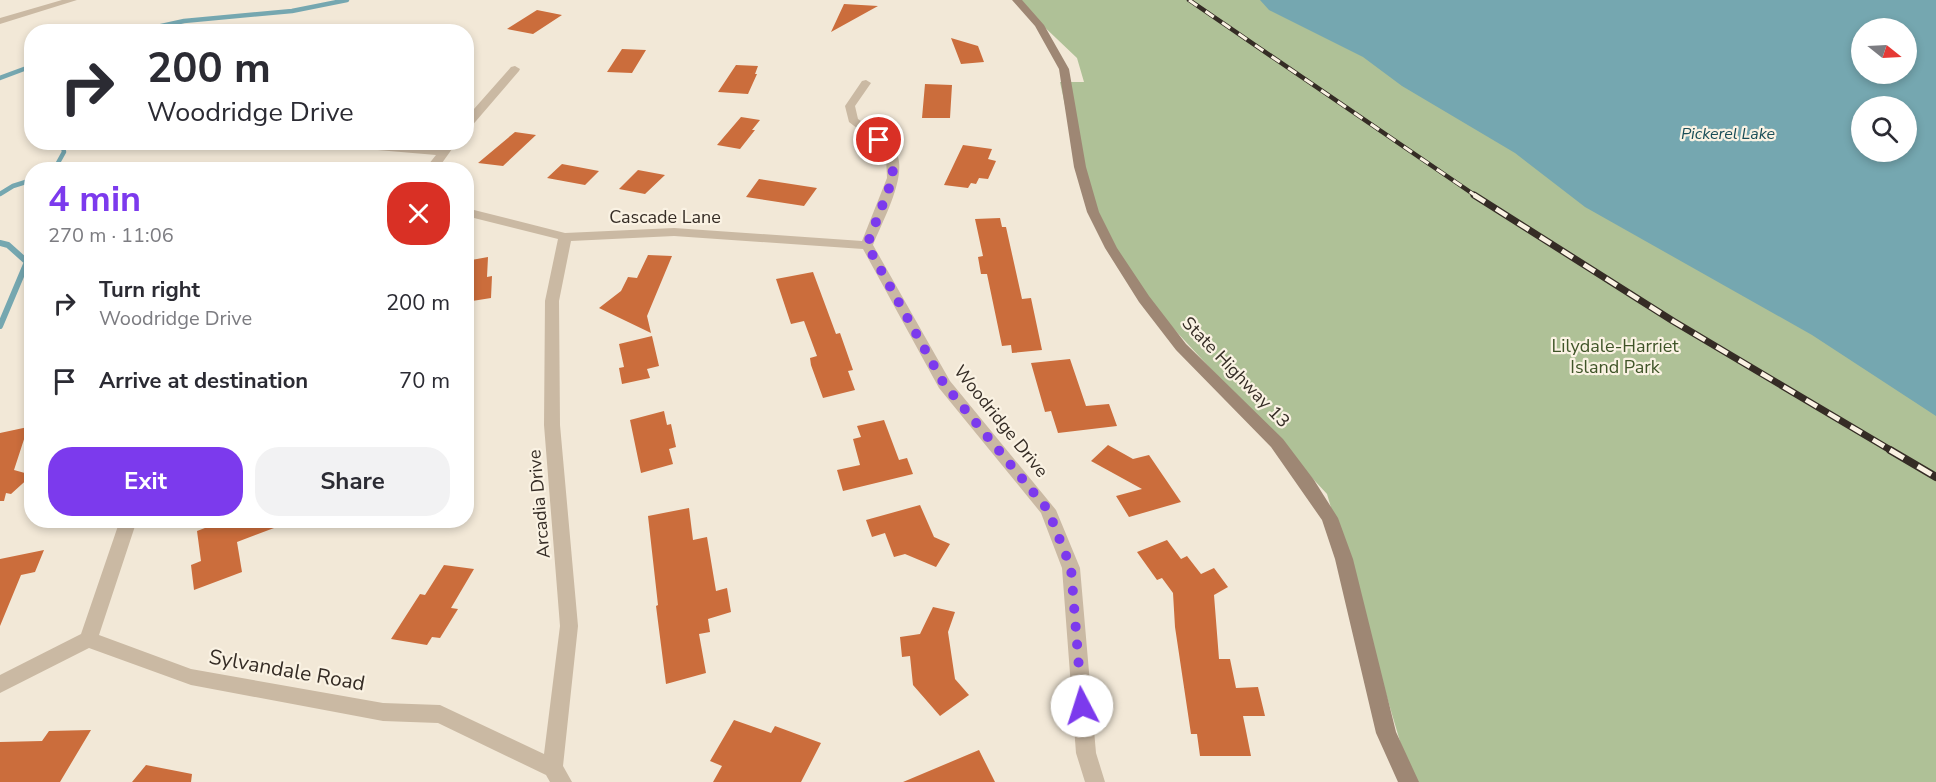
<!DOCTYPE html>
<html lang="en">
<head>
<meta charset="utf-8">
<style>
	body { margin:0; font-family:"Nunito Sans",sans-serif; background:#f2f2f3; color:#2b2b33; height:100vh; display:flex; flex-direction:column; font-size:22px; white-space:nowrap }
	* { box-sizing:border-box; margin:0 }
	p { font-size:20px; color:#7c7c81 }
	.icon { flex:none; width:33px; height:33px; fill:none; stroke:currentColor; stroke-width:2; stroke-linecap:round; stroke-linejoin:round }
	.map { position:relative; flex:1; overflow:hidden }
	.drawer { position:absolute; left:24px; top:162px; width:450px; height:366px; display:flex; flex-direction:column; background:#fff; border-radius:24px; box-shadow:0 3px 9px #0003 }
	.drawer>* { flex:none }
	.banner { position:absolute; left:24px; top:24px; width:450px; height:126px; border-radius:24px; box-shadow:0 3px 9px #0003; background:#fff; color:#2b2b33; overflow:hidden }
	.needle { width:39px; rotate:108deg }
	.controls { position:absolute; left:1851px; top:18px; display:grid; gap:12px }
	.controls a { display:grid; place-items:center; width:66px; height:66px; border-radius:50%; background:#fff; box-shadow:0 3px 9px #0003; font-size:30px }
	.pin { position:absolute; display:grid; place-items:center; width:51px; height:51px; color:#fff; margin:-26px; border:3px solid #fff; border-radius:50%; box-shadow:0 2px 6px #0007 }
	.me { position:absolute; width:66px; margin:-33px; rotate:355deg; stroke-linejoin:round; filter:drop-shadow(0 0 4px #0008) }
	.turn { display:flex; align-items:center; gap:21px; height:126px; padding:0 24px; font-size:27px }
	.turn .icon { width:78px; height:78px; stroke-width:2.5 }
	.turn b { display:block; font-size:42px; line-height:51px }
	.round { display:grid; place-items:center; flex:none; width:63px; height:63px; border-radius:24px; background:#f2f2f3 }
	.headline { display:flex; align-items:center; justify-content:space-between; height:102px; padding:0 24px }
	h1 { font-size:36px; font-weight:700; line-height:45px; color:#7c3aed }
	.primary-button { display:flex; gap:12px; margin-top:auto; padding:12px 24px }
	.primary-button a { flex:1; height:69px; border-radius:24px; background:#7c3aed; color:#fff; font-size:24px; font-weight:700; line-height:69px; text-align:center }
	.primary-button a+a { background:#f2f2f3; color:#2b2b33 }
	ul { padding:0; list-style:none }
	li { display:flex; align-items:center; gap:18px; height:78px; padding:0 24px }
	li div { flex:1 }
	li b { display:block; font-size:22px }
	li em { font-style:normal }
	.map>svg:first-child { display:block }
</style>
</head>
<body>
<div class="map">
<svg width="1936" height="782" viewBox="0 0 1936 782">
	<rect width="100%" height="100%" fill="#f2e8d7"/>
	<path fill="#afc197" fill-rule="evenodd" d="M1016 0H1936V782H1412L1327 494 1134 286 1080 175 1060 82H1084L1077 58ZM1862 28H1906V74H1862ZM1862 106H1906V152H1862Z"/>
	<path fill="#75a7b0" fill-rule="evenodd" d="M1260 0H1936V416L1812 335 1585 207 1515 153 1402 86 1363 57 1269 10ZM1862 28H1906V74H1862ZM1862 106H1906V152H1862Z"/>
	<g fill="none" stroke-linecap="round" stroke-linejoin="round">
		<path stroke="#75a7b0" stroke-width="4.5" d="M134 32 184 21 292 11 347 0
			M0 78 32 66
			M54 170 64 152 62 142
			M0 194 13 186 32 180"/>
		<path stroke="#75a7b0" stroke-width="6" d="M0 243 8 245 27 262 0 326"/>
	</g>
	<path fill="#cb6d3c" d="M844 4 878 6 831 32Z
		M537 10 562 15 533 34 507 29Z
		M951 38 978 46 984 62 961 64Z
		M622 49 646 50 632 73 607 72Z
		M736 65 758 66 755 74H757L748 94 718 92Z
		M925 84 952 85 950 118H922Z
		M741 117 760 120 752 130H755L740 149 717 145Z
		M515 132 536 135 503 166 478 163Z
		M963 145 992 149 988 159 996 161 988 179 979 178 976 184 971 183 968 188 944 185Z
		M562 164 599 171 585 185 547 178Z
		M638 170 665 175 645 194 619 189Z
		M759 179 817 188 804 206 746 197Z
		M1000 218 1002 227H1006L1022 299 1031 298 1042 350 1012 353 1011 345 1002 346 987 274H981L978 257 983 256 975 219Z
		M648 255 672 256 647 316 651 333 599 308 621 291 628 277 637 278Z
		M488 257 487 277 492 276 491 298 466 302V261Z
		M813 272 836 334 840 333 853 370 848 371 855 390 823 398 811 365 810 358 817 356 804 321 791 324 776 279Z
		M652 336 659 366 647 369 650 378 622 384 619 368 624 367 619 344Z
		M1070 359 1086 406 1109 404 1117 426 1058 433 1051 411 1045 412 1031 363Z
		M664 411 667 425 671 424 676 447 669 449 673 464 641 473 630 420Z
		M884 420 899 460 907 458 913 474 843 491 837 470 860 465 853 439 861 437 857 426Z
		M28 427 14 470 32 475 11 494 6 493 4 501H0V433Z
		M1108 445 1133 459 1149 455 1181 502 1129 517 1116 496 1142 489 1091 461Z
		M920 505 934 537 950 544 936 567 905 554 894 557 885 533 872 537 866 520Z
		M689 508 693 540 707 537 716 591 727 588 731 612 708 619 710 632 699 634 706 673 666 684 656 606 658 605 648 516Z
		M226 520 290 522 237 542 242 572 194 590 191 565 201 561 197 531Z
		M1167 540 1181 559 1187 556 1201 574 1214 568 1228 587 1214 595 1219 659H1230L1236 688 1258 687 1265 716H1243L1251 756H1200L1197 734H1191L1175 627 1173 593 1162 578 1157 580 1137 552Z
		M44 550 35 572 21 575 0 626V559Z
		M444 565 474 569 451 608 458 609 440 638 432 637 427 645 391 639 420 594 425 595Z
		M933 607 955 612 948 632 955 679 969 695 940 716 913 685 910 656 902 657 900 637 920 634Z
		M734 720 771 733 775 726 821 743 801 782H713L722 766 710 761Z
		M91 730 60 782H0V742L42 741 49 731Z
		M979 750 995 782H903Z
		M146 765 192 774 191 782H132Z"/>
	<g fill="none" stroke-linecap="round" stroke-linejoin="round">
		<path fill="#cab9a3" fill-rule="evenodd" d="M62 0H77L0 24V18Z
			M515 66 520 69 519 71 470 128 466 129V118L511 67Z
			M866 80 871 83 855 106 858 119C871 128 893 141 898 157 905 181 882 222 873 245L950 381 1056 510 1080 568 1096 753 1105 782H1085L1076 753 1062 568 1041 513 939 388 863 249 674 236 571 241 559 301 560 425 578 626 563 766 572 782H550L546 775 438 723 383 721 191 685 89 648 0 693V675L81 634 120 520H137L99 635 191 669 383 703 440 705 544 754 560 626 544 425 545 301 558 239 466 216V208L565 233 674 228 862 241 887 178 886 156 875 142 849 122 845 106 862 81Z
			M314 142H368L441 148 446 142H457L437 170H424L436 155 319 145Z"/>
		<path fill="#9e8774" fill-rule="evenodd" d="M1012 0H1022L1044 25 1069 69 1086 167 1099 212 1117 248 1149 296 1186 344 1283 439 1314 480 1338 518 1353 559 1396 732 1419 782H1398L1376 733 1335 559 1322 520 1271 447 1176 350 1139 302 1105 248 1087 212 1074 167 1059 69 1035 26Z"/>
		<defs>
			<path id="rail-far2" d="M1189 0 1476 196"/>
			<path id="rail-far1" d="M1474 195 1673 321 1892 451"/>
			<path id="rail" d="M1890 450 1936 477"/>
		</defs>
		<use href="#rail-far2" stroke="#352c25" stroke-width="4.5"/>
		<use href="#rail-far1" stroke="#352c25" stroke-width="7"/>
		<use href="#rail" stroke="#352c25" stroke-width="8"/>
		<use href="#rail-far2" stroke="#faf2e3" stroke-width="3" stroke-dasharray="10" stroke-linecap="butt"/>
		<use href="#rail-far1" stroke="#faf2e3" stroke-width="4.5" stroke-dasharray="13" stroke-linecap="butt"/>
		<use href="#rail" stroke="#faf2e3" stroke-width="5" stroke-dasharray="16" stroke-linecap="butt"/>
	</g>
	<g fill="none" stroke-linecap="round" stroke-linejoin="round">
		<path stroke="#7c3aed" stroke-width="10" stroke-dasharray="0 18" d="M879 140 892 156 893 178 867 245 944 384 1048 510 1071 568 1082 706"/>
	</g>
	<g text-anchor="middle" stroke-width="4.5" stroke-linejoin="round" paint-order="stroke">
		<g font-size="16" font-style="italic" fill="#194d57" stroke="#faf2e3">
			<text x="1728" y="139">Pickerel Lake</text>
		</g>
		<g font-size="18" fill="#352c25" stroke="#faf2e3">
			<text x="665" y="223">Cascade Lane</text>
			<text transform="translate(1236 372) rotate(46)" y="6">State Highway 13</text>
			<text transform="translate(1001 421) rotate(51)" y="6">Woodridge Drive</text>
			<text transform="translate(539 504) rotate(-95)" y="6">Arcadia Drive</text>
		</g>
		<g font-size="18" fill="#3f5428" stroke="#faf2e3">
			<text x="1615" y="352">Lilydale-Harriet<tspan x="1615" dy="21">Island Park</tspan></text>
		</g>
		<g font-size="21" fill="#352c25" stroke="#faf2e3">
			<text transform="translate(287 670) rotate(10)" y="7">Sylvandale Road</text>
		</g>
	</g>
</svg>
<div class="controls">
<a><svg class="needle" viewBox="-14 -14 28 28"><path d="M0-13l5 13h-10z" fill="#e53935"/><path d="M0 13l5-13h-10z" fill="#7c7c81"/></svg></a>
<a><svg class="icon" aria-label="search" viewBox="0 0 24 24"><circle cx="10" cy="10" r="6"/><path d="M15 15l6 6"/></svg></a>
</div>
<div class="pin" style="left:879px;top:140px;background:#d93025"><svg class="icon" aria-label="arrive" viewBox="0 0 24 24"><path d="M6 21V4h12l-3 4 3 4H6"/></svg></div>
<svg class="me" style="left:1082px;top:706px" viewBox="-20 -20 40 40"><circle r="19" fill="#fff"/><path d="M0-13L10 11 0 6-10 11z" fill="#7c3aed"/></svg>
<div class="banner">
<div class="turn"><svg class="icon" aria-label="right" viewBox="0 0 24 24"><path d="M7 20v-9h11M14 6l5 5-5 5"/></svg><div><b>200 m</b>Woodridge Drive</div></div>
</div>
<section class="drawer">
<div class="headline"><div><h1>4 min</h1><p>270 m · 11:06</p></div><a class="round" style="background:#d93025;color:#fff"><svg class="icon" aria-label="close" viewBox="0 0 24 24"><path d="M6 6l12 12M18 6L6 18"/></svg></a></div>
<ul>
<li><svg class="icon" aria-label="right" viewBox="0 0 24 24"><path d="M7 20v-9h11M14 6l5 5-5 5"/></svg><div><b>Turn right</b><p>Woodridge Drive</p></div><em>200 m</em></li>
<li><svg class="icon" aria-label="arrive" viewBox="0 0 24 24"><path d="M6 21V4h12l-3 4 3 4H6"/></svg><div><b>Arrive at destination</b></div><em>70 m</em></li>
</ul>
<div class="primary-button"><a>Exit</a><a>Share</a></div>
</section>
</div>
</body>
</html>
